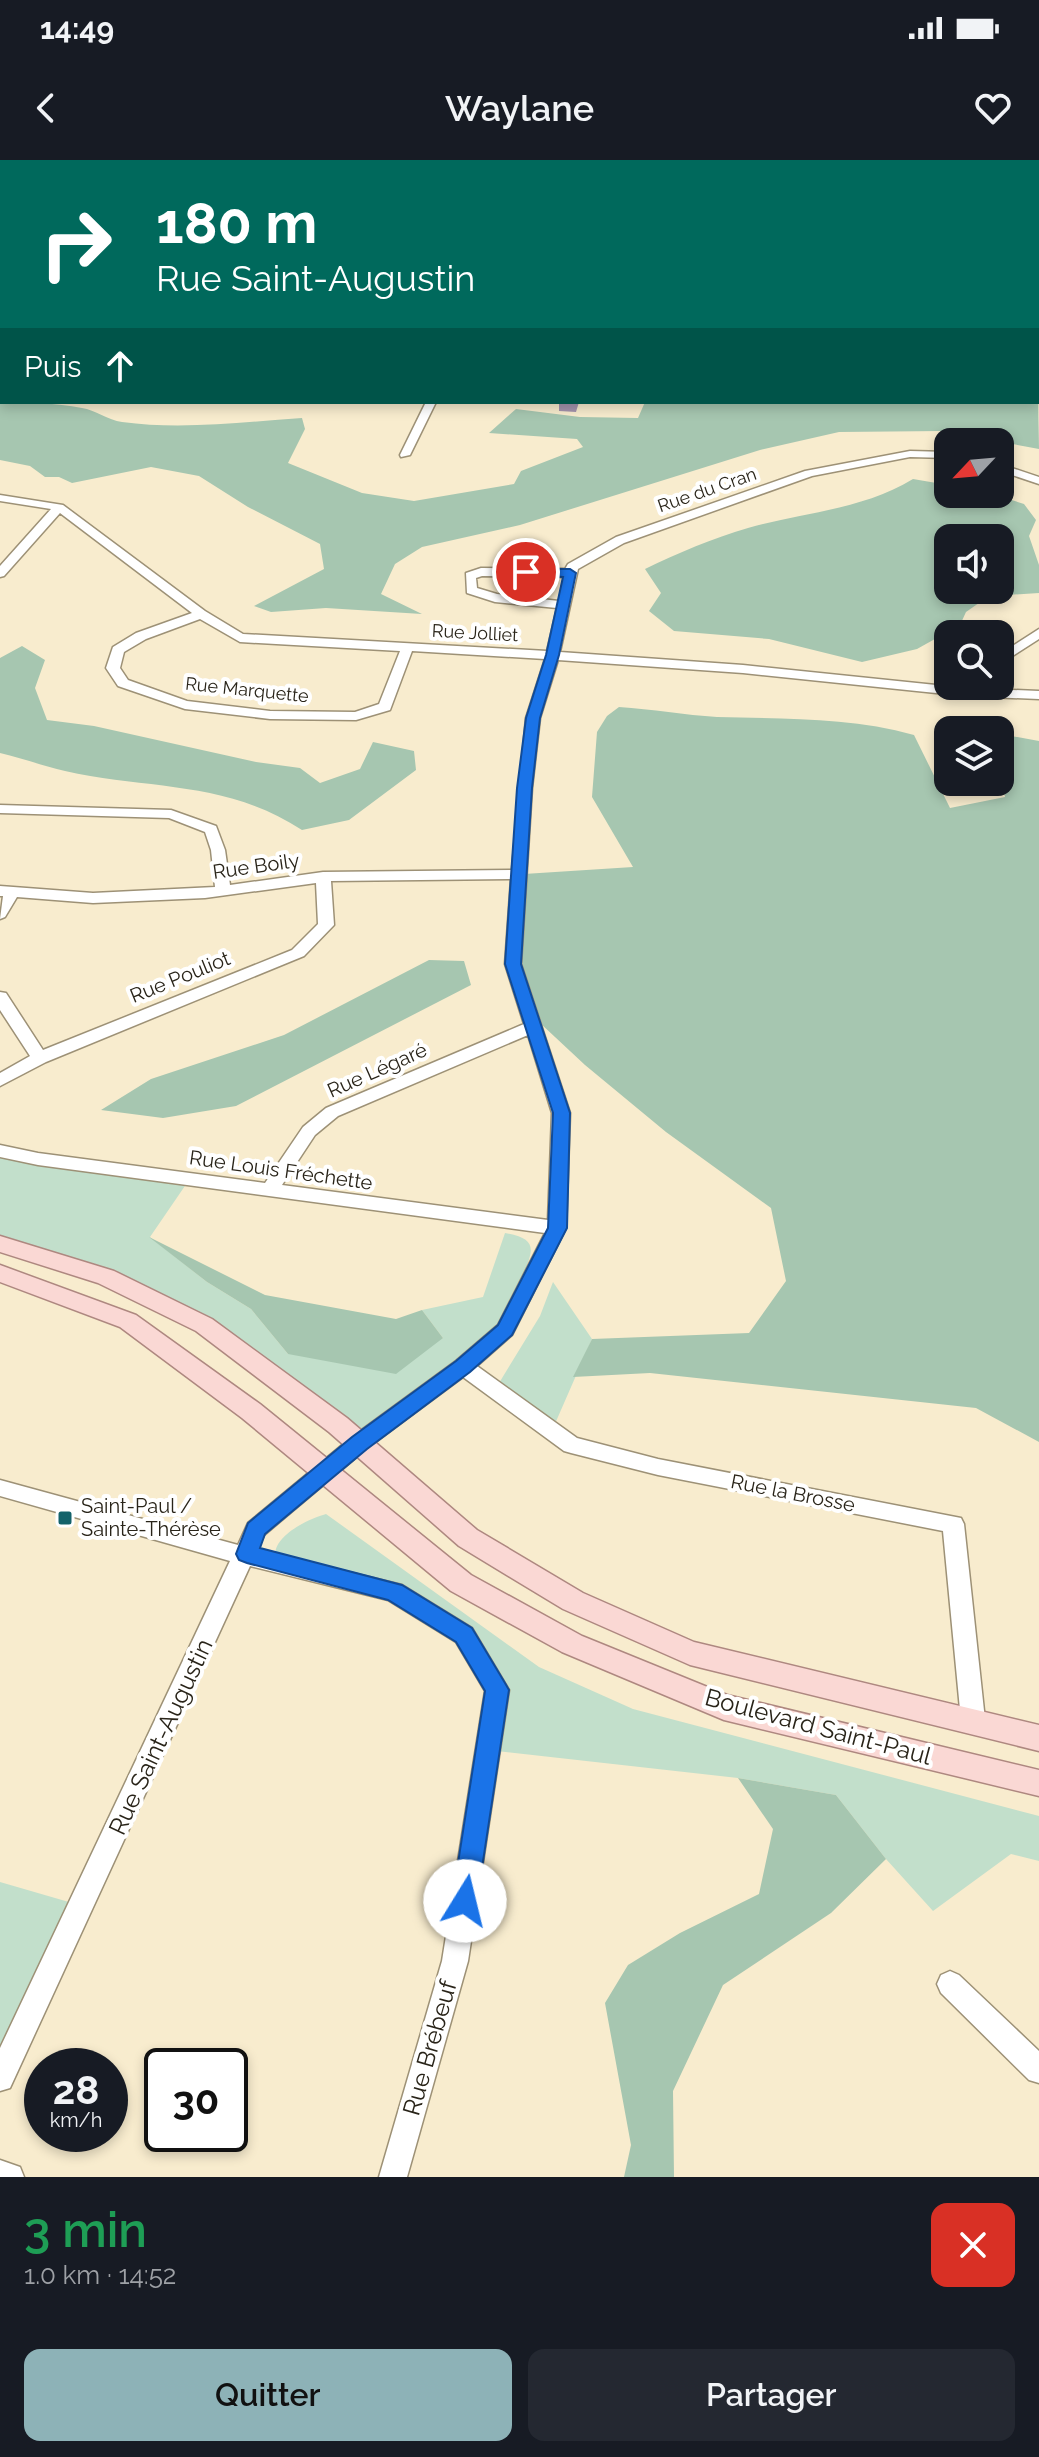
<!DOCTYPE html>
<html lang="fr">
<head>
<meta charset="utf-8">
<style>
	body { margin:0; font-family:Raleway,sans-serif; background:#242831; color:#f1f3f6; height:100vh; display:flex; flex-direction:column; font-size:30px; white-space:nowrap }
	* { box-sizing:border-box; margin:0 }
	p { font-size:26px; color:#9ea1a6 }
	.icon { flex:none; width:44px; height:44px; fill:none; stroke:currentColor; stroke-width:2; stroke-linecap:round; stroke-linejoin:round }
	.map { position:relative; height:2017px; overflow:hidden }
	.drawer { display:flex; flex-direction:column; background:#171b24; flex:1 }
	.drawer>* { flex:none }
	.top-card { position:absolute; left:0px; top:0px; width:1040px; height:244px; box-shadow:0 4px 12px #0003; background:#00695c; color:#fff; overflow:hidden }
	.needle { width:52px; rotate:244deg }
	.tools { position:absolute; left:934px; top:268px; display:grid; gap:16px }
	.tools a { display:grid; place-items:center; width:80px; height:80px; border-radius:16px; background:#171b24; box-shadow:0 4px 12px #0003; font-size:40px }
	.speed { position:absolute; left:24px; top:1888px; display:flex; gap:16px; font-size:40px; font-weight:700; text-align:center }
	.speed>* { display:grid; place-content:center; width:104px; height:104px; border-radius:50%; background:#171b24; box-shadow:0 4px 12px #0003; line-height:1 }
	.speed small { font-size:20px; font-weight:400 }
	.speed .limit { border:4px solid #111; border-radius:12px; background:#fff; color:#111 }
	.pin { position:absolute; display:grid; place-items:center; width:68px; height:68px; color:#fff; margin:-34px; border:4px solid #fff; border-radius:50%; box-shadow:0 2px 8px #0007 }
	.me { position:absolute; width:88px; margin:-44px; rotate:9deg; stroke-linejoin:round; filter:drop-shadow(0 0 6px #0008) }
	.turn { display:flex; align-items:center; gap:28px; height:168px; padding:0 24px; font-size:36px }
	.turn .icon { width:104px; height:104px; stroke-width:2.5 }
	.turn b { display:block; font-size:56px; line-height:68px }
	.then { display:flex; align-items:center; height:76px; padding:0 24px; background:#0003; gap:16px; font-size:30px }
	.round { display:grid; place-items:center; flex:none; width:84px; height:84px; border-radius:16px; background:#242831 }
	.overview { display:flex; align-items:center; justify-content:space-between; height:136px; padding:0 24px }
	h1 { font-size:48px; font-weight:600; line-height:60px; color:#1e9e55 }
	.primary-button { display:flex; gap:16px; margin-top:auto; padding:16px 24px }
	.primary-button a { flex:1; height:92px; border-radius:16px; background:#8db2b7; color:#111; font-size:32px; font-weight:600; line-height:92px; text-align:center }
	.primary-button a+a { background:#242831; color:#f1f3f6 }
	.status { display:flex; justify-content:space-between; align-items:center; height:56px; padding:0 40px; background:#171b24; direction:ltr }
	.status svg { height:22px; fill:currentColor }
	header { display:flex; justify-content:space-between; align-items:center; height:104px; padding:0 24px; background:#171b24; font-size:36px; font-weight:600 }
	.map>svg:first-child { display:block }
</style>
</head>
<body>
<div class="status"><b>14:49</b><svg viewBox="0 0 49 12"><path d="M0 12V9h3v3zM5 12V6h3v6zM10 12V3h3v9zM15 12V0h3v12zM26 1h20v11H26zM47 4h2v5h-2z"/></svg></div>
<header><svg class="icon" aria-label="back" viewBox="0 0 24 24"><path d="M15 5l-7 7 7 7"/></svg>Waylane<svg class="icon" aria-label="heart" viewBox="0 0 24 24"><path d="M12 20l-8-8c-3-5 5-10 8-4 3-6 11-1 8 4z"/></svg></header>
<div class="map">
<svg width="1039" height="2017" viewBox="0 0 1039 2017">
	<rect width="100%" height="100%" fill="#f8ecce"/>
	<path fill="#c2dfcb" d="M0 988 189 1020 150 1077 207 1122 251 1149 288 1194 443 1178 422 1150 483 1137 505 1073C536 1079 535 1087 523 1115 513 1135 505 1157 490 1175 457 1213 407 1240 366 1269L351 1272 142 1129 80 1100 0 1076Z
		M553 1122 592 1179 554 1266 496 1228 540 1156Z
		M326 1354 539 1507 633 1549 1039 1656V1701L1011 1694 933 1751 886 1699 836 1635 738 1618 488 1590 497 1530 464 1475 394 1432 275 1395C275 1375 308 1359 326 1354Z
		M0 1722 86 1747 0 1932Z"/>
	<path fill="#a6c6b0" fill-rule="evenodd" d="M0 237 2 242C29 242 55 243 82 248 95 250 108 260 122 262 181 270 243 262 302 258L305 269 288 303 362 333 414 341 514 324 521 311 583 287 577 279 489 273 516 249 580 257 638 258 645 242H1038V237L1039 289 943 271 839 272 760 290 520 365 422 387 395 404 381 434 422 454 326 448 271 452 254 446 324 409 320 384 248 347 199 316 151 307 72 323 59 317H45L30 306 0 300Z
		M913 319 948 325V334H993L1024 344 1036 360 1029 376 1039 405V433L989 436 966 452 960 465 917 489 862 502 769 479 674 471 649 451 661 433 645 409C678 393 713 378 748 368 804 352 862 350 913 319ZM948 378H1000V430H948Z
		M22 486 45 500 35 528 47 560 94 566 256 602 300 608 320 623 360 609 373 582 414 591 416 610 349 660 302 670C225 620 150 630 65 611 43 606 22 598 0 593V498Z
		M619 547C652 549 685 555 717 557 783 559 850 557 914 575L950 648 1005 637 1000 611V574L1039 581V1282L976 1248 650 1213 573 1217 592 1179 749 1173 786 1121 771 1048 666 972 585 905 540 863 522 806 524 714 633 707 592 637 597 572 607 556Z
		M429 800 464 801 471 825 236 946 163 958 101 950 151 919 284 875Z
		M149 1077 265 1135 396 1159 422 1150 443 1178 396 1214 288 1194 251 1149 207 1122Z
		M738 1618 836 1635 886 1699 831 1753 723 1825 673 1931 674 2017H624L631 1985 605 1843 628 1805 680 1773 759 1734 773 1669Z"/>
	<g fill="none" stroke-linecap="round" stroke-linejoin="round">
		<path stroke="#a7c2dc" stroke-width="3" d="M48 2 60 0"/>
		<defs>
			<path id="minor" d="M165 0H177L179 2H167Z
				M277 0H286L276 2Z
				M500 0H509L499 2Z
				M817 0H825L826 2H818Z
				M972 0H980V2H972Z
				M1038 13H1039V17H1038Z
				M1038 59H1039V65H1038Z
				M1038 99H1039V105H1038Z
				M0 147H2V153H0Z
				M1038 174H1039V180H1038Z
				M1038 202H1039V209H1038Z
				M0 234H2V240H0Z
				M426 242H436L410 295 401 297 400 295Z
				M910 291 948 292V298L910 297 812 316 624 383 578 409 560 492 743 505 965 528 1039 531V539L965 536 743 513 558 500 540 558 532 628 521 804 570 953 566 1068 512 1175 477 1206 577 1278 658 1299 961 1358 964 1364 985 1560 981 1567 973 1570 965 1567 961 1560 943 1371 658 1315 571 1293 564 1291 463 1217 366 1289 264 1375 257 1390 402 1425 472 1468 509 1530 468 1801 407 2017H379L442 1801 485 1531 456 1482 388 1440 250 1406 10 1928 0 1931V1888L230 1401 0 1336V1320L238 1385 248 1363 352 1277 456 1201 498 1165 545 1073 38 1005 0 997V985L38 993 265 1023 303 967 326 948 524 864 505 804 511 719 331 721 334 765 304 796 46 902 0 926V913L30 896 0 850V832L6 833 43 890 292 790 318 764 316 723 205 738 93 743 17 737 5 757 0 759 3 736H0V726L93 733 215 727 211 690 205 672 169 658 0 653V645L171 650 216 666 225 690 230 725 323 712 512 710 526 558 545 499 412 491 390 550 356 560 270 559 185 549 118 526 106 508 113 487 136 473 192 453 60 353 4 416 0 417V406L51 349 0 341V335L63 345 205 451 243 474 547 491 557 448 495 442 467 433 466 413 481 408 565 409 568 404 616 377 805 311ZM482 416 564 417 559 441 497 434 477 428 476 418ZM200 459 240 482 400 491 379 544 355 552 270 551 187 541 128 520 120 508 124 492 146 479ZM528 875 552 953 548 1060 282 1025 315 975 338 956Z
				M1000 304 1039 317V324L1000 311Z
				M1039 469V479L1000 504V494Z
				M950 1811 959 1815 1039 1891V1923L1029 1920 941 1833 937 1824 941 1815Z
				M0 2000 20 2007 24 2017H0Z"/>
			<path id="major" d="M0 1076 114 1111 212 1159 347 1258 477 1370 583 1433 694 1482 1039 1565V1591L690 1505 563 1449 459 1386 329 1272 196 1171 98 1123 0 1092Z
				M0 1105 136 1155 260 1244 471 1415 582 1476 727 1535 1039 1610V1636L724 1560 562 1492 451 1431 242 1258 120 1167 0 1122Z"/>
		</defs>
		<use href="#minor" stroke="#9d9176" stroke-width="3"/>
		<use href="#major" stroke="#ae8880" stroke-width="3"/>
		<use href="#minor" fill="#fff" fill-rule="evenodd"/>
		<use href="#major" fill="#fad8d4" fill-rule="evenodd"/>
	</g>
	<path fill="#a493ad" d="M559 242H596V243L579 242 576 252 559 251Z"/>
	<path fill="#1a73e8" stroke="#114b97" stroke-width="2" d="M526 409H570L576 413 559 495 540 558 532 628 521 804 570 953 567 1068 512 1175 470 1212 367 1289 265 1374 260 1388 402 1425 472 1468 505 1523 509 1530 477 1741 474 1749 465 1753 456 1749 452 1741 485 1531 456 1482 388 1440 247 1403 239 1400 236 1394 248 1363 352 1277 456 1201 498 1165 548 1068 553 953 505 804 517 628 526 558 546 495 563 417 522 415 520 412Z"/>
	<rect fill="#13626a" stroke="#fff" stroke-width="3" x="57" y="1350" width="16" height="16" rx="4"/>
	<g text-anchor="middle" stroke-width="8" stroke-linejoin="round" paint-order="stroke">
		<g font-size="18" fill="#292419" stroke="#fff">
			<text transform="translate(707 330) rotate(-19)" y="6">Rue du Cran</text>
			<text transform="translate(475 473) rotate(3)" y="6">Rue Jolliet</text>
			<text transform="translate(247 530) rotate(6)" y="6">Rue Marquette</text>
		</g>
		<g font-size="20" fill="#292419" stroke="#fff">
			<text transform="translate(256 706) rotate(-8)" y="7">Rue Boily</text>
			<text transform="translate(180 817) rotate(-22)" y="7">Rue Pouliot</text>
			<text transform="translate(377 910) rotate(-24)" y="7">Rue Légaré</text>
			<text transform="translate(281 1010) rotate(8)" y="7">Rue Louis Fréchette</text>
			<text transform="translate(793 1333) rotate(11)" y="7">Rue la Brosse</text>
		</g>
		<g font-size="20" fill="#292419" stroke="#fff" text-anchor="start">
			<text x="81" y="1353">Saint-Paul /<tspan x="81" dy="23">Sainte-Thérèse</tspan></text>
		</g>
		<g font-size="24" fill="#292419" stroke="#fff">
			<text transform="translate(818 1567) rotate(15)" y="8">Boulevard Saint-Paul</text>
			<text transform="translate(161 1577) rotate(-65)" y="8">Rue Saint-Augustin</text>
			<text transform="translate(430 1888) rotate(-74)" y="8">Rue Brébeuf</text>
		</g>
	</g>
</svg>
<div class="tools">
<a><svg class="needle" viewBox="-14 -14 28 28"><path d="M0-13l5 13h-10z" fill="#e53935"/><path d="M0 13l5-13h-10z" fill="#9ea1a6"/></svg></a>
<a><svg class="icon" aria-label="sound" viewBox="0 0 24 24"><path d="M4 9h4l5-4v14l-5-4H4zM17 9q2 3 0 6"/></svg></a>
<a><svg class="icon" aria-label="search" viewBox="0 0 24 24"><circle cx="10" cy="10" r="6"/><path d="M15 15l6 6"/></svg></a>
<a><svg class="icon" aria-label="layers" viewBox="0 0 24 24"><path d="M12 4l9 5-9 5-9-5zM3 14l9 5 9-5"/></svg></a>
</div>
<div class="speed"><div>28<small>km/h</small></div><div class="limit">30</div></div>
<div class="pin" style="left:526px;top:412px;background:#d93025"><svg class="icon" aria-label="arrive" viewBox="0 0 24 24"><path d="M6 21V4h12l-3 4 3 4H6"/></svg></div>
<svg class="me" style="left:465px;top:1741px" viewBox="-20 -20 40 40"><circle r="19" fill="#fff"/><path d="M0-13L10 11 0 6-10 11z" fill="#1a73e8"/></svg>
<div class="top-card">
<div class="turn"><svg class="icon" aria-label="right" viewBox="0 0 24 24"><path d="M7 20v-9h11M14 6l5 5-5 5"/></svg><div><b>180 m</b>Rue Saint-Augustin</div></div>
<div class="then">Puis<svg class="icon" aria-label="ahead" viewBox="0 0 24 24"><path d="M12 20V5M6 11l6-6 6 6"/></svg></div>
</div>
</div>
<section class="drawer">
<div class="overview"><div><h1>3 min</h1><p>1.0 km · 14:52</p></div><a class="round" style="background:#d93025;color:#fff"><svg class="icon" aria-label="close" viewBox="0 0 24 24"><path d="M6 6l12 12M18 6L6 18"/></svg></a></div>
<div class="primary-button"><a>Quitter</a><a>Partager</a></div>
</section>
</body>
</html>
